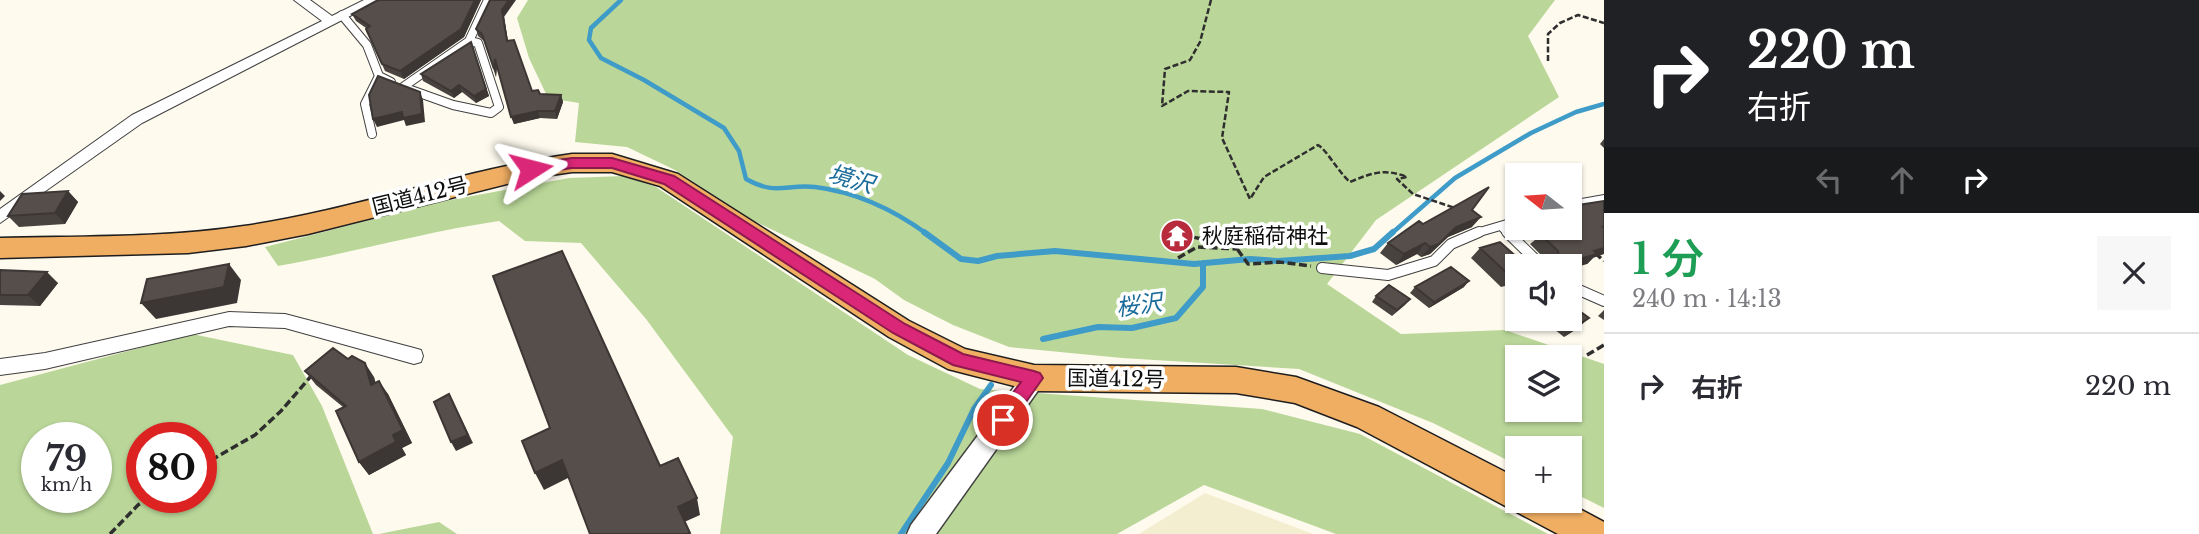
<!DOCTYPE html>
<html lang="ja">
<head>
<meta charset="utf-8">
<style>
	body { margin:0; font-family:"Libre Baskerville","Noto Sans JP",serif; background:#f7f7f7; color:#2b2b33; height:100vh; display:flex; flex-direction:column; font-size:26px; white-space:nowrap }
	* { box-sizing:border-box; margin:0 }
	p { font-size:23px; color:#7c7c81 }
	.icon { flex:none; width:38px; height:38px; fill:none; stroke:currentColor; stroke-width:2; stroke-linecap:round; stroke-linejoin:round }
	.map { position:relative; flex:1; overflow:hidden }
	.panel { display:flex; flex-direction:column; background:#fff; width:595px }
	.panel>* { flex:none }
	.hud { background:#202124; color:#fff; overflow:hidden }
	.needle { width:46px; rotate:287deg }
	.controls { position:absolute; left:1505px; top:163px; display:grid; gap:14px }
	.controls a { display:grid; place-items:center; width:77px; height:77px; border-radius:0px; background:#fff; box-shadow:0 2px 5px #0004; font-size:35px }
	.speed { position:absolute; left:21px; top:422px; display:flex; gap:14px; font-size:35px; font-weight:700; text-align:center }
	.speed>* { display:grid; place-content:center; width:91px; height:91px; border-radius:50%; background:#fff; box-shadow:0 2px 5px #0004; line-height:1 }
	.speed small { font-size:18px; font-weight:400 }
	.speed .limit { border:10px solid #d22; background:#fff; color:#111 }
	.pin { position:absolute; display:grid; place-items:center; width:60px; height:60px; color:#fff; margin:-30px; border:4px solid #fff; border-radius:50%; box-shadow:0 2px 7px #0007 }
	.me { position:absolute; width:77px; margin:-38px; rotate:81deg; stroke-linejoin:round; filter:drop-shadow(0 0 5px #0008) }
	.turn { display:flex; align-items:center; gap:24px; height:147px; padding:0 28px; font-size:32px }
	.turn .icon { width:91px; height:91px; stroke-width:2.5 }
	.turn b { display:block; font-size:49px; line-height:60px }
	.lanes { display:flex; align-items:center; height:66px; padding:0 28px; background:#0003; justify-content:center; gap:35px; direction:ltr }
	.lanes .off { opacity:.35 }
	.round { display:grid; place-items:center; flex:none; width:74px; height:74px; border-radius:0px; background:#f7f7f7 }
	.summary { display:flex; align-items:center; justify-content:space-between; height:119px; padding:0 28px }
	h1 { font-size:42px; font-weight:600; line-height:52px; color:#1e9e55 }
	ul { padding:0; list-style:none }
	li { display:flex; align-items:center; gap:21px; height:105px; padding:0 28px; border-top:2px solid #e1e1e2 }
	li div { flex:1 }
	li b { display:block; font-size:26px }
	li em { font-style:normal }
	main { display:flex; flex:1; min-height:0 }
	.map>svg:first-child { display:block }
</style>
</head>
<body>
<main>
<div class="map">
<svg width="1604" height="534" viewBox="0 0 1604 534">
	<rect width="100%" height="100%" fill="#fefaee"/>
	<path fill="#f3eecf" d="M1205 493 1313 534H1139Z"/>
	<path fill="#bad799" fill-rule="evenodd" d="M528 0H1555L1528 36 1559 97 1376 220 1327 284 1401 334 1505 330 1604 364V508L1570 491V448H1517V465L1433 423 1299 369 1122 358 1009 347 953 325 904 300 875 279 754 221 675 170 627 147 575 142 579 103 548 98 529 58 517 18ZM1517 357H1570V410H1517Z
		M624 176 656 187 908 355 980 389 1262 409 1360 434 1548 534H1336L1204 485 1117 534H720L733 437 646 319 581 243 525 241 499 221C424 232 352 253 278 266L265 247 440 202 569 178Z
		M192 334 293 355 322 406 373 534H0V385ZM37 438H96V497H37ZM142 438H201V497H142Z
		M439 522 457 534H379Z"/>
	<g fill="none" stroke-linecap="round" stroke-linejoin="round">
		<path stroke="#3f9bc7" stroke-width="4.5" d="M621 0 591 28 589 40 601 58 644 80 724 128 739 151 746 179C777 196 785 184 815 187 856 192 894 210 927 234
			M1391 234 1455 178 1531 133 1576 112 1604 104"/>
		<path stroke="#3f9bc7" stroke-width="6" d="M924 232 961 259 978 261 997 256 1055 251 1194 264 1250 259 1278 261 1350 256 1374 249 1393 232
			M1043 339 1098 327 1132 328 1176 318 1203 287V263
			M901 534 948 463 974 409 991 385"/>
		<defs>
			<path id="service-far1" d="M342 15 367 45 379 76 391 82
				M403 87 469 41 488 0
				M411 90 453 105 491 113 499 107 478 43 469 41
				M372 134 365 104 379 76
				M1501 226 1509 234
				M1473 234 1517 221"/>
			<path id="service" d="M1507 232 1542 266
				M1322 268 1388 275 1434 261 1451 244 1479 232
				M1570 286 1604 301"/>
			<path id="minor" d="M294 0H310L332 16 364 0H381L142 123 0 223V209L132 115 322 21Z
				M1604 195V207L1570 213V201Z
				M229 312 285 314 414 348 421 350 423 356 421 362 414 364 285 328 229 326 45 369 0 375V359L45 353Z"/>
			<path id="tertiary" d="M1034 368 1042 371 1046 378 1042 385 936 534H907L911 525 1026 371Z"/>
			<path id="trunk" d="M572 154H612L678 174 909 321 965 349 1034 365 1236 367 1296 377 1379 407 1517 478V500H1563L1604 522V534H1558L1357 427 1295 403 1236 393 1034 391 948 369 889 337 660 186 612 172H572L531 178 308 234 246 246 188 253 0 258V238C81 236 164 238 244 226 355 210 461 170 572 154Z"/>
		</defs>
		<use href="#service-far1" stroke="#404040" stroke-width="10"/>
		<use href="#service" stroke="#404040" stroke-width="12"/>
		<use href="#minor" stroke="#404040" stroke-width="2"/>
		<use href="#tertiary" stroke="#404040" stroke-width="3"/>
		<use href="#trunk" stroke="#1e1e1e" stroke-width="3"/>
		<path stroke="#2f2f2f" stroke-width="2.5" stroke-dasharray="6 2.5" stroke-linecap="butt" d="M1211 0 1200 42 1190 60 1165 69 1162 106 1188 91 1229 92 1222 138 1250 199 1264 177 1318 145C1326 149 1339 173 1350 182 1371 173 1385 168 1407 177L1397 179 1413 194 1455 208
			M1548 61V34L1560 23 1578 15 1604 23"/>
		<path stroke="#2f2f2f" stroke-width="3.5" stroke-dasharray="8 3.5" stroke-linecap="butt" d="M1183 235 1235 246 1248 264 1279 262 1311 266
			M1595 253 1604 261
			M1178 258 1197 247 1239 249
			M1587 355 1604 345
			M201 466 255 435 281 411 312 375
			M110 534 138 505 150 497"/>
		<use href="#service-far1" stroke="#fff" stroke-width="8"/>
		<use href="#service" stroke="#fff" stroke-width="10"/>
		<use href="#minor" fill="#fff" fill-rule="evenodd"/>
		<use href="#tertiary" fill="#fff" fill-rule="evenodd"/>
		<use href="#trunk" fill="#f0ae63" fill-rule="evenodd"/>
	</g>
	<path fill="#494340" d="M378 0H481L464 37 404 79 385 71 366 28 356 21 352 14Z
		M504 17 508 41 532 91 540 94 561 95 563 102 557 119 540 118 514 124 497 67 496 77 484 41 478 36 476 29Z
		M471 42 489 96 476 103 462 92 454 98 423 81 421 74Z
		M1604 139V148L1600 144Z
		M68 191 78 202 65 224 19 227 8 216Z
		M1578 205 1593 258 1587 264 1517 266V283L1501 287 1471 258 1480 248 1520 260 1548 262 1530 244 1535 240 1520 228H1570Z
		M1472 210V227L1448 237 1430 254 1421 257 1417 254 1396 265 1380 253 1388 243 1423 224Z
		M0 270 58 283 40 306 0 305Z
		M1415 287H1464L1429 308 1410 293Z
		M1376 296 1410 299 1405 305 1392 316 1372 302Z
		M1604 310V320L1598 316Z
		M1534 318H1570L1578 328 1564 337 1544 321 1539 323Z
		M305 371 374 377 375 383 388 394 412 443 402 448 406 455 369 475 359 462 343 407 316 385Z"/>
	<path fill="#3c3734" d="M475 0H481L464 37 404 79 400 71Z
		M509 0H516L504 17 509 49 507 41 502 10Z
		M471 42 489 96 476 103 474 96Z
		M495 59 497 66 496 77 494 69Z
		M459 85 462 92 454 98 451 91Z
		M420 92 423 100 425 122 406 126 404 120 377 127 373 119Z
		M561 95 563 102 557 119 555 111Z
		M538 111 540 118 514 124 511 117Z
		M0 191 5 196 0 201Z
		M68 191 78 202 65 224 55 213Z
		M1481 217 1472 227 1448 237 1430 254 1421 257 1430 247 1456 227Z
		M1425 243 1417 254 1396 265 1404 254Z
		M1604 248V254L1593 258 1587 264 1570 269V266H1554Z
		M229 264 241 280 237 303 156 319 141 303Z
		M47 272 58 283 40 306 28 295Z
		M1517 276V283L1505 287 1514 277Z
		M1469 281 1464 287 1429 308 1434 302Z
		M1589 318 1578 328 1564 337 1575 327Z
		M365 363 374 377 380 398 371 385Z
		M379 381 388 394 412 443 402 448 406 455 369 475 359 462 393 435Z
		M449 394 473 443 456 451 451 442Z
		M562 460 570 477 544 490 535 473Z
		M697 498 700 515 682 523 678 507Z"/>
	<path fill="#554e4a" stroke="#3c3734" stroke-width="2" d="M378 0H475L461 29 400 71 382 64 366 29 370 26 352 14Z
		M490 0H509L502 10 507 41 514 40 532 91 538 90 540 94 561 95 555 111H538L511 117 495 59 494 69 482 34 476 29Z
		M471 42 486 89 474 96 459 85 451 91 421 74Z
		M378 76 420 92 422 114 403 118 402 112 373 119 369 95Z
		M1489 187 1472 210 1481 217 1456 227 1439 244 1430 247 1425 243 1404 254 1388 243 1419 221 1423 224Z
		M68 191 55 213 8 216 22 194Z
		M1577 195 1578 205 1604 201V227H1603L1604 228V248L1594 251 1597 254 1554 266H1517V276L1511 277 1480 248 1500 242 1520 260 1540 255 1549 263 1557 262 1559 257 1558 251 1540 234 1547 232 1541 228H1570V197Z
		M562 251 660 466 678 458 697 498 678 507 690 533 687 534H590L562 460 535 473 522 441 550 428 493 276Z
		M229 264 224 287 141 303 147 279Z
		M1451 267 1469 281 1434 302 1415 287Z
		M0 270 47 272 28 295H0Z
		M1389 285 1410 299 1397 310 1376 296Z
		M1570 304 1589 318 1575 327 1564 318H1570Z
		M333 348 348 359 352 356 365 363 371 385 379 381 403 430 393 435 396 442 359 462 336 411 346 406 305 371Z
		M449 394 468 435 451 442 434 402Z"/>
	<path fill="#db2777" stroke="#8e194d" stroke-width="2" d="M572 158H612L674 176 905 324 963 354 1034 371 1040 373 1043 378 1009 426 1003 428 996 426 994 420 996 415 1021 382 953 365 893 333 664 184 612 168H572L531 174 523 169 531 164Z"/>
	<defs>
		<symbol id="temple-disc" viewBox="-11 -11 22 22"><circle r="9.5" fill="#b82b3c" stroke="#fff"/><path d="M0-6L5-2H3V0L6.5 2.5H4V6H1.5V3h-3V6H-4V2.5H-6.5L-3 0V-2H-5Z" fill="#fff"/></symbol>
	</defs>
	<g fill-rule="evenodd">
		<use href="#temple-disc" x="1158" y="217" width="38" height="38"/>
	</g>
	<g text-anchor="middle" stroke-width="7" stroke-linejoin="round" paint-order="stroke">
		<g font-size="21" fill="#0d0d0d" stroke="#fff">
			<text transform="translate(420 196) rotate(-14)" y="7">国道412号</text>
			<text transform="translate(1116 379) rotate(1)" y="7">国道412号</text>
		</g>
		<g font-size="21" fill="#0d0d0d" stroke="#fff" text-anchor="start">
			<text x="1202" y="243">秋庭稲荷神社</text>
		</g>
		<g font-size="23" font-style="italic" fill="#1c6c9a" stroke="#fff">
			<text transform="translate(851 179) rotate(16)" y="8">境沢</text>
			<text transform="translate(1139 305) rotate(-8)" y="8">桜沢</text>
		</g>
	</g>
</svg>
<div class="controls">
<a><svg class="needle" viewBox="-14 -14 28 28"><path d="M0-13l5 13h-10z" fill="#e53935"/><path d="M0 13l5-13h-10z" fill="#7c7c81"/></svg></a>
<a><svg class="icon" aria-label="sound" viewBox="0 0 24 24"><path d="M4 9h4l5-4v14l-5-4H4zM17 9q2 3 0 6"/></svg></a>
<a><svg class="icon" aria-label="layers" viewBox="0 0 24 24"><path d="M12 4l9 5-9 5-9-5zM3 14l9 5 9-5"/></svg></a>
<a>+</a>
</div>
<div class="speed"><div>79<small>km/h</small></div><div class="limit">80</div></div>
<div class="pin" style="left:1003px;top:420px;background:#d93025"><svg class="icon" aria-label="arrive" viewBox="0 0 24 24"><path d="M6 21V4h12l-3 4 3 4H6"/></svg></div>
<svg class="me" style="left:531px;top:169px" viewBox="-20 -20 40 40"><path d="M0-17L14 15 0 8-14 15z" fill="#db2777" stroke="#fff" stroke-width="4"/></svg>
</div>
<section class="panel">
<div class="hud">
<div class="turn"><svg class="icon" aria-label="right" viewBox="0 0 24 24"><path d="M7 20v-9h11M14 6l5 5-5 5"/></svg><div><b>220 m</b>右折</div></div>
<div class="lanes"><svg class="icon off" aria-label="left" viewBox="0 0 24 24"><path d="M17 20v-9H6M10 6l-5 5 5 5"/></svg><svg class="icon off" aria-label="ahead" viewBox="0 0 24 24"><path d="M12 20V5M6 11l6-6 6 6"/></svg><svg class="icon" aria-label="right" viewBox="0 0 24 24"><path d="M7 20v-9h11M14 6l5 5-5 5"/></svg></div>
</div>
<div class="summary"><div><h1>1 分</h1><p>240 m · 14:13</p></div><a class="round"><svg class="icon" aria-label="close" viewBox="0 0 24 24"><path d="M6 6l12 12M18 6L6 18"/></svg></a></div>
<ul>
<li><svg class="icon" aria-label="right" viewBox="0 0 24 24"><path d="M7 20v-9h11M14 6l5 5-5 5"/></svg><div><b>右折</b></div><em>220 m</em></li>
</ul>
</section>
</main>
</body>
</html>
